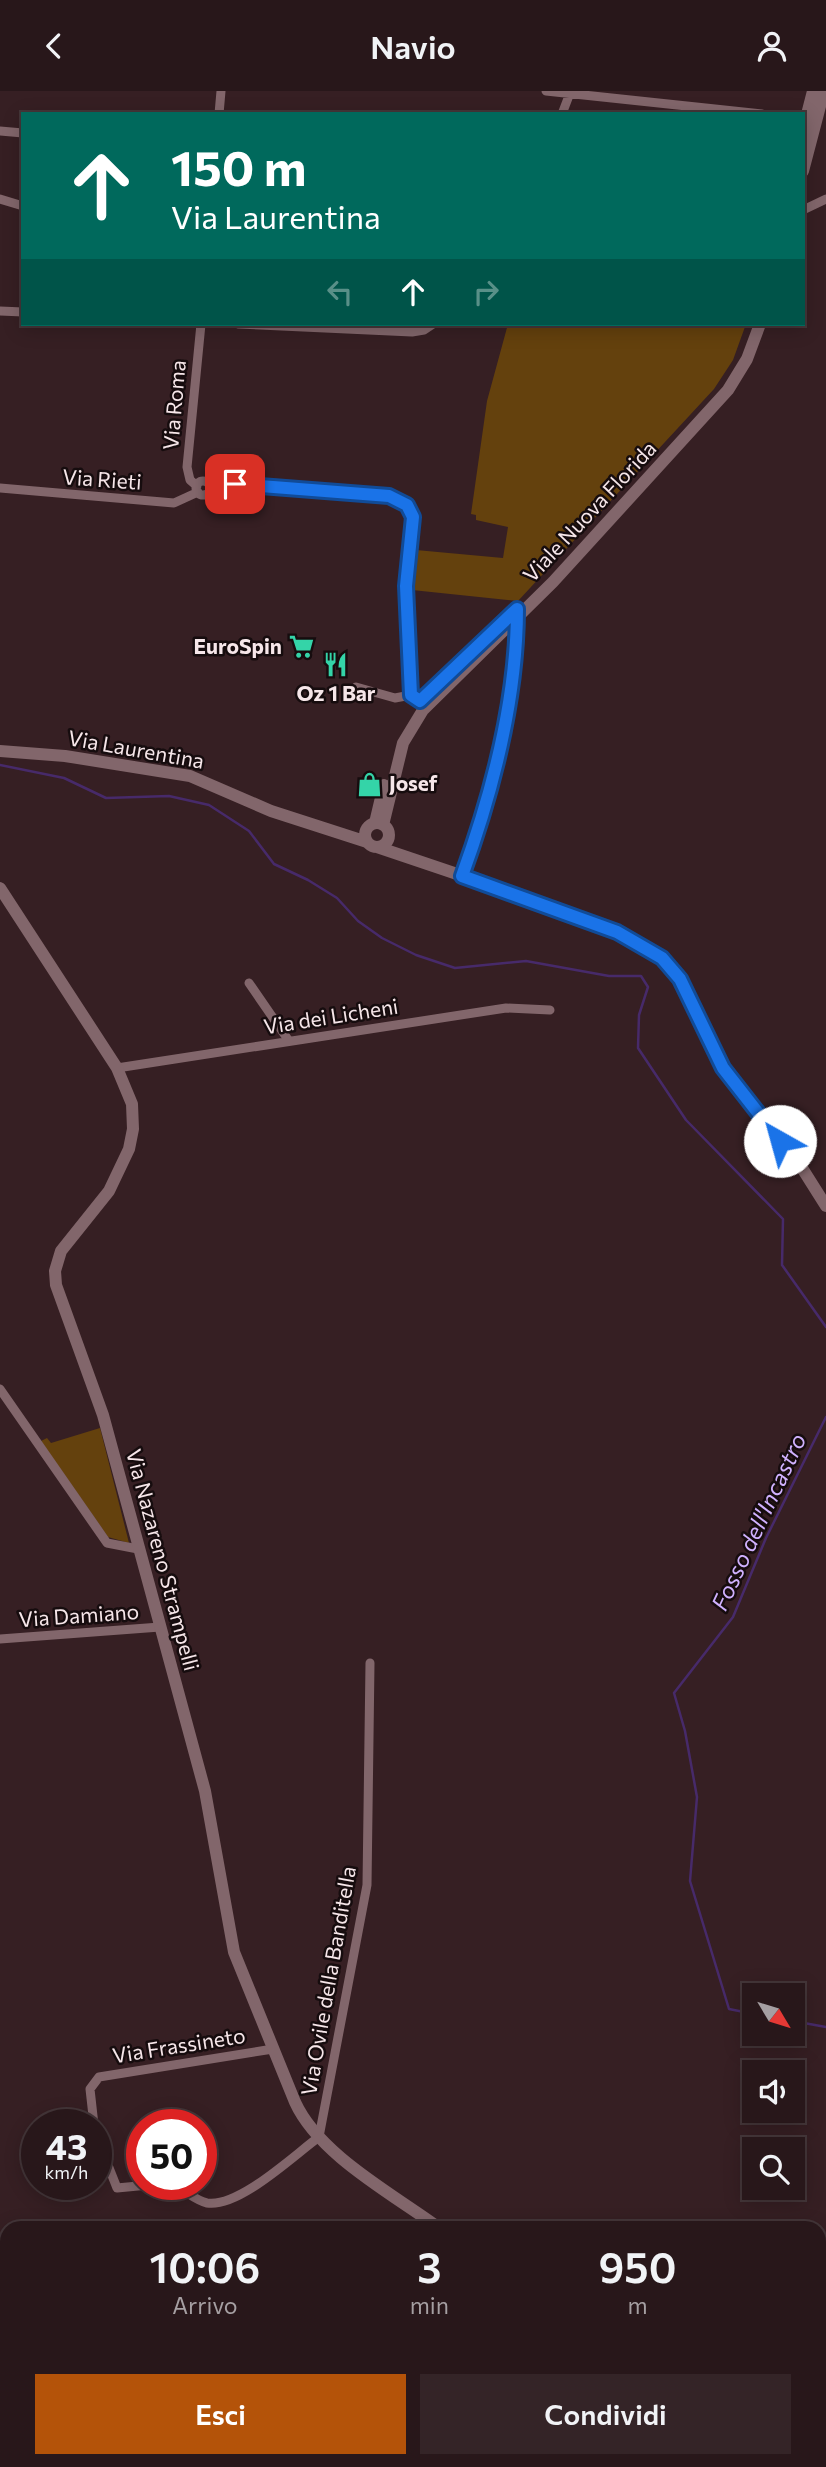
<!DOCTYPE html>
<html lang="it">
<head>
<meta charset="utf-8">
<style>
	body { margin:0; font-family:Commissioner,sans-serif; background:#342427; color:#f1f3f6; height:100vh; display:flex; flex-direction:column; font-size:26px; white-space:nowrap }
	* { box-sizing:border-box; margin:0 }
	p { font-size:23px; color:#a59fa2 }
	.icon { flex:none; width:38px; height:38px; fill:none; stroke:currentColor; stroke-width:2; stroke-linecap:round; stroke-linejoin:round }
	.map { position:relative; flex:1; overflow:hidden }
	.drawer { position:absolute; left:0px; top:2130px; width:826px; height:247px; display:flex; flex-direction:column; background:#28171a; border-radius:21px 21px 0 0; box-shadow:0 4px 18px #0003,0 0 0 2px #443639 }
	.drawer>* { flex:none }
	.guide { position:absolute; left:21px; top:21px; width:784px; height:214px; border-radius:0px; box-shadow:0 4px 18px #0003,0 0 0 2px #443639; background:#00695c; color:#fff; overflow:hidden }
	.needle { width:46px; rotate:128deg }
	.buttons { position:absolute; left:742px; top:1892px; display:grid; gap:14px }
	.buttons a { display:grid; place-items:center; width:63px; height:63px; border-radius:0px; background:#28171a; box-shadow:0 4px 18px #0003,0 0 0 2px #443639; font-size:35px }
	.speed { position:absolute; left:21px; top:2018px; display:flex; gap:14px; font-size:35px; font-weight:700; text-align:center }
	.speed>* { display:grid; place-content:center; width:91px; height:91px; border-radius:50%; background:#28171a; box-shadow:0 4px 18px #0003,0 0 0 2px #443639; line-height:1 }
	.speed small { font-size:18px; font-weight:400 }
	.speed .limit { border:10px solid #d22; background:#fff; color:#111 }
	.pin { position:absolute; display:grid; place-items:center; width:60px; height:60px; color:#fff; margin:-30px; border-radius:14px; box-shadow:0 4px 10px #0006 }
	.me { position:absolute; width:77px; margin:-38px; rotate:322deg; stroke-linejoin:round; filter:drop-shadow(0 0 5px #0008) }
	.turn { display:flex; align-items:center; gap:24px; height:147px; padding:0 35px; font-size:32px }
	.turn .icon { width:91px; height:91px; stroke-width:2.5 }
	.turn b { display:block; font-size:49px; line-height:60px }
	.lanes { display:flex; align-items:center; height:66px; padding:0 35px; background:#0003; justify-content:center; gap:35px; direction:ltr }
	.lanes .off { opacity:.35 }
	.eta { display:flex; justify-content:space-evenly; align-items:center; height:119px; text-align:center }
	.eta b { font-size:42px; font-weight:600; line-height:49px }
	.action { display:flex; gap:14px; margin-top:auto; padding:14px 35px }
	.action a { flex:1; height:80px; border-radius:0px; background:#b45309; color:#fff; font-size:28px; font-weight:600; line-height:80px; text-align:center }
	.action a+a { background:#342427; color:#f1f3f6 }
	header { display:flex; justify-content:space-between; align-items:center; height:91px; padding:0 35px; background:#28171a; font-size:32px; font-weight:600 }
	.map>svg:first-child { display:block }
</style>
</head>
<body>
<header><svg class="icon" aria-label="back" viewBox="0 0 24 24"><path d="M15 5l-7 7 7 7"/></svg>Navio<svg class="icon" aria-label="person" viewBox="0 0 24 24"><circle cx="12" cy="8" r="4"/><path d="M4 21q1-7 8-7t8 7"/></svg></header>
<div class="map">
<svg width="826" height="2376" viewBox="0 0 826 2376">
	<rect width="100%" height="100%" fill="#361f23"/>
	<path fill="#64410d" d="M508 233H746L733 269 714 298 518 510 412 499 416 459 503 467 508 436 476 429V424L471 423 487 310Z
		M100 1337 129 1452 108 1446 41 1350 47 1347 51 1352Z"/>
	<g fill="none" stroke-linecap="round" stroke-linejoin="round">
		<path stroke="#472a6a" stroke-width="2.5" d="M0 674 64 687 106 707 169 705 209 714 249 740 274 773 308 789 337 807 358 830 382 847 416 864 455 877 526 870 609 885H641L648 896 639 924 638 957 686 1029 783 1128 782 1174 826 1236
			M754 1923 729 1918 690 1790 697 1706 685 1640 674 1602 733 1526 766 1447 826 1326
			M793 1930 826 1936"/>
		<path stroke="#82666b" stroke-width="9" d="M546 0 762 23
			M219 23 221 0
			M562 23 570 2
			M0 40 23 42
			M0 108 23 115
			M803 119 826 108
			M0 220 23 221
			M238 233 412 241 424 239 433 233
			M196 397a7 7 0 1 1 14 0a7 7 0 1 1-14 0Z
			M197 395 190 389 187 376 201 233
			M0 397 174 412 198 401
			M210 400 239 393 386 405 404 412 413 426 406 495 411 604 420 610
			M356 596 395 607 411 604
			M462 785C493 700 516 609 517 518
			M249 892 289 950
			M117 977 506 917 550 919
			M0 1298 107 1452 138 1458
			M0 1548 160 1536
			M94 2034 90 1998 99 1986 273 1958
			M96 2044 117 2097 159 2093
			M168 2093C183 2096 193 2109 207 2112 239 2117 294 2064 319 2046L367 1794 370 1572"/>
		<path stroke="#82666b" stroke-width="12" d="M803 39 813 0
			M803 80 824 0
			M0 660 65 665 190 685 271 720 367 751
			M375 732 384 694
			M365 744a12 12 0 1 1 24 0a12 12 0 1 1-24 0Z
			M383 734 403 652 423 619 553 491 728 299 747 268 760 233
			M377 756 546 813 623 844 657 863 680 888 723 977 802 1077 826 1115
			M0 797 117 977 132 1013 133 1038 129 1058 109 1100 61 1160 55 1180 56 1194 103 1324 205 1700 234 1861 295 2011C319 2064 393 2103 439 2137
			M661 2370 667 2376"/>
	</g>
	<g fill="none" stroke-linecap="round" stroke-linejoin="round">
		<defs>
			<path id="route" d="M235 393 389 405 407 414 413 426 406 495 411 604 420 610 517 518C517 609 493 700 462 785L617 841 662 867 680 888 723 977 780 1050"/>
		</defs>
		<use href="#route" stroke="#114b97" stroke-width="18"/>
		<use href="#route" stroke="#1a73e8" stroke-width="12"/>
	</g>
	<defs>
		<symbol id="supermarket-bare" viewBox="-9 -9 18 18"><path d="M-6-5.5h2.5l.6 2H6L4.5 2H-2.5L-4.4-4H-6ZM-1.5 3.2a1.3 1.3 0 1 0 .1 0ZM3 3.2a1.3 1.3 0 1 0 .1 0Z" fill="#34d4a8" stroke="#160c0e" stroke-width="2.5" paint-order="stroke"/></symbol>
		<symbol id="restaurant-bare" viewBox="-9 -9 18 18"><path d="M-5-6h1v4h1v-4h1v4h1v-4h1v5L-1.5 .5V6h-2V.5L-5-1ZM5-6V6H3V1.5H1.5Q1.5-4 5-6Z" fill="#34d4a8" stroke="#160c0e" stroke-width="2.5" paint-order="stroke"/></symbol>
		<symbol id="shop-bare" viewBox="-9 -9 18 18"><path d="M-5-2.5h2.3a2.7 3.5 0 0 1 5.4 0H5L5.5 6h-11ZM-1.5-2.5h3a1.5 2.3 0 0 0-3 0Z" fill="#34d4a8" stroke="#160c0e" stroke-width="2.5" paint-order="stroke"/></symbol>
	</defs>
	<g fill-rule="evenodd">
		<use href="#supermarket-bare" x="284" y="538" width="35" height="35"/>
		<use href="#restaurant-bare" x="318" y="556" width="35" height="35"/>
		<use href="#shop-bare" x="352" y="676" width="35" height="35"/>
	</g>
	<g text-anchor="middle" stroke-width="5" stroke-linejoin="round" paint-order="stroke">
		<g font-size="21" fill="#f6e6e9" stroke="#160c0e">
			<text transform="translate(175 314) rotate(-85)" y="7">Via Roma</text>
			<text transform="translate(102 389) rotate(4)" y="7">Via Rieti</text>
			<text transform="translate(590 421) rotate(-47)" y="7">Viale Nuova Florida</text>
			<text transform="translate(136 659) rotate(10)" y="7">Via Laurentina</text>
			<text transform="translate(331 926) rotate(-9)" y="7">Via dei Licheni</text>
			<text transform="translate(162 1469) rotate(75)" y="7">Via Nazareno Strampelli</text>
			<text transform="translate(79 1525) rotate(-4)" y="7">Via Damiano</text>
			<text transform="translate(329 1890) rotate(-80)" y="7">Via Ovile della Banditella</text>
			<text transform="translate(179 1955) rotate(-9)" y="7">Via Frassineto</text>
		</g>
		<g font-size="21" font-weight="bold" fill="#f6e6e9" stroke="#160c0e" text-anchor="end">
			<text x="282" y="563">EuroSpin</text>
			<text x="336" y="610" text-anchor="middle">Oz 1 Bar</text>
			<text x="389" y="700" text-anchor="start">Josef</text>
		</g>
		<g font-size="23" font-style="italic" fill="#d0b1fe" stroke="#160c0e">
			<text transform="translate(759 1431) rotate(-65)" y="8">Fosso dell'Incastro</text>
		</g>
	</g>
</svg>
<div class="buttons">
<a><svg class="needle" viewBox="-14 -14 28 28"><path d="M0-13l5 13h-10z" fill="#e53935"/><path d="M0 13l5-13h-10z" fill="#a59fa2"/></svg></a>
<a><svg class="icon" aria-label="sound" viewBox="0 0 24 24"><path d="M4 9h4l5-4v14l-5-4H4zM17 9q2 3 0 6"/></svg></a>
<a><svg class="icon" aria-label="search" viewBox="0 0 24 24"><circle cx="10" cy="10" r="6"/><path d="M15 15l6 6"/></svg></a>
</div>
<div class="speed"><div>43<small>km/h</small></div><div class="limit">50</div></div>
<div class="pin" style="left:235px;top:393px;background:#d93025"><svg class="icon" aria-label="arrive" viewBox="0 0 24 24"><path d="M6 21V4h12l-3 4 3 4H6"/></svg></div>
<svg class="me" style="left:780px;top:1050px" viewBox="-20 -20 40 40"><circle r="19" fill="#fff"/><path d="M0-13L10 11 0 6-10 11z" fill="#1a73e8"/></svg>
<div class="guide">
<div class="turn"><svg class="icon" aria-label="ahead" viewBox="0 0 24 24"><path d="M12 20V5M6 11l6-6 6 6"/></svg><div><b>150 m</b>Via Laurentina</div></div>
<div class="lanes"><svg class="icon off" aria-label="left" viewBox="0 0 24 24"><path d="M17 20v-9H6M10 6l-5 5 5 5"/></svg><svg class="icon" aria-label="ahead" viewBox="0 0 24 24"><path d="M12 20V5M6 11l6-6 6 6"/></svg><svg class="icon off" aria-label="right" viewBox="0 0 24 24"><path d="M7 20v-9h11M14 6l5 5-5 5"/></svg></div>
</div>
<section class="drawer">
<div class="eta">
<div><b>10:06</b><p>Arrivo</p></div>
<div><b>3</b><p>min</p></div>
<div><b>950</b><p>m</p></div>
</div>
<div class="action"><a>Esci</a><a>Condividi</a></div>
</section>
</div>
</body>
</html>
